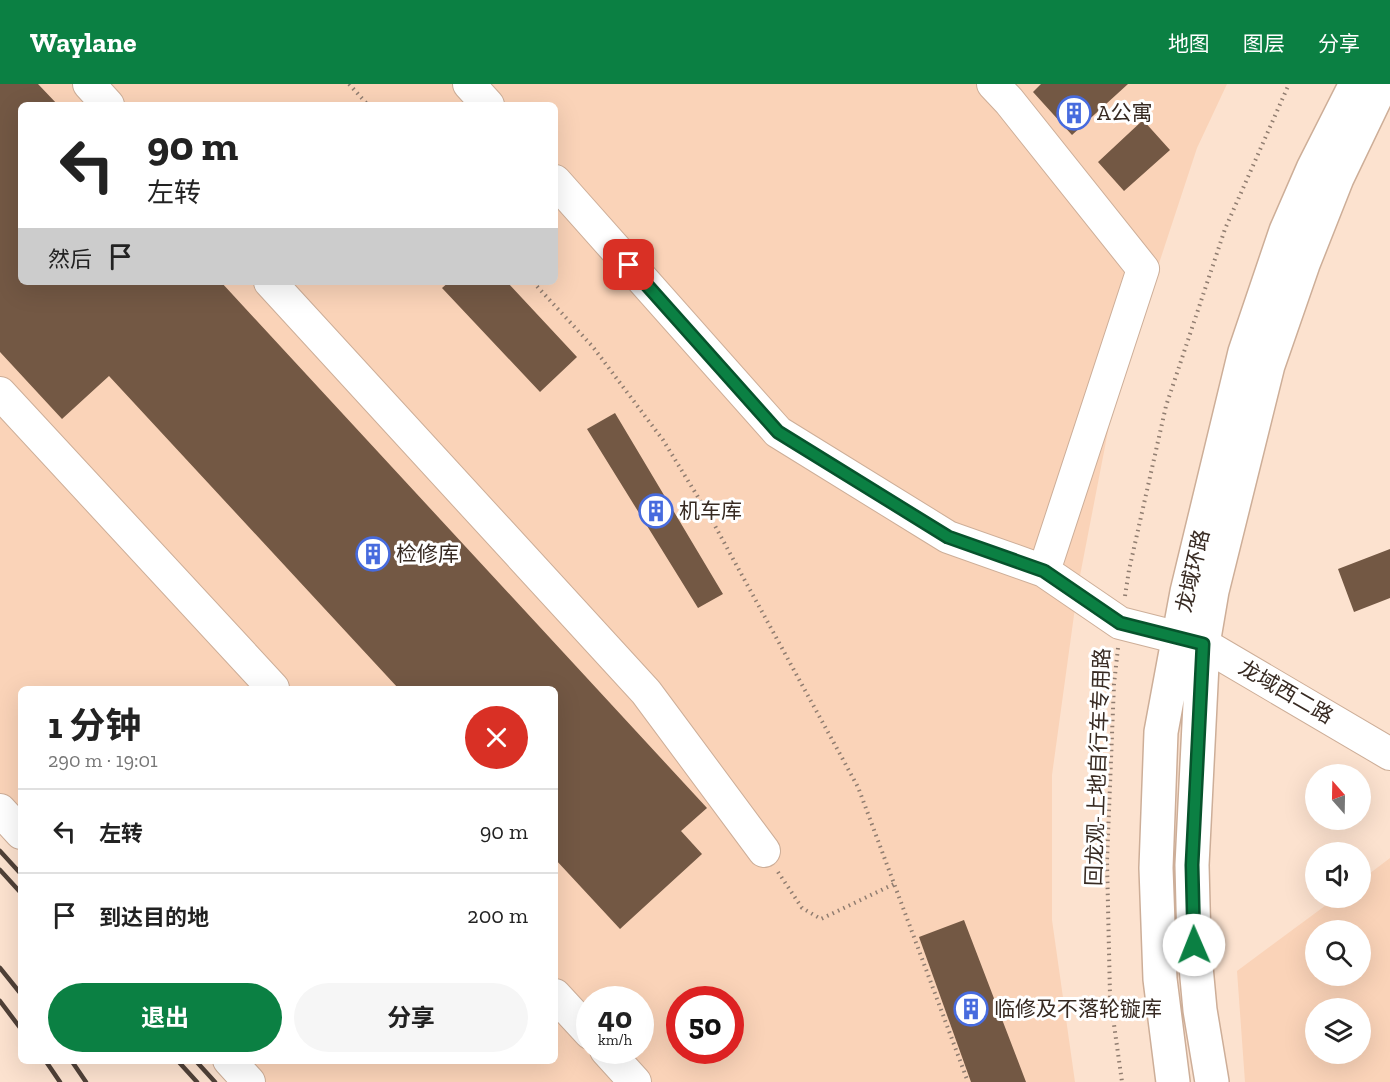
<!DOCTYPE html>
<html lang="zh">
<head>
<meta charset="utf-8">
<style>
	body { margin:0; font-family:"Zilla Slab","Noto Sans SC",serif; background:#f6f6f6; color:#222; height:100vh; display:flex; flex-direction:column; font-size:22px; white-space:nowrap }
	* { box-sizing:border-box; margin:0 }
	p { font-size:20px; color:#767676 }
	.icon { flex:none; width:33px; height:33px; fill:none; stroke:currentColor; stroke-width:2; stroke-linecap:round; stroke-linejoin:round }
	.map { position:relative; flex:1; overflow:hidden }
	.sheet { position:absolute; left:18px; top:602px; width:540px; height:378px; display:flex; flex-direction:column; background:#fff; border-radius:9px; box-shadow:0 6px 24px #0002 }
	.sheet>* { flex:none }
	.banner { position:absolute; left:18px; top:18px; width:540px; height:183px; border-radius:9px; box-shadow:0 6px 24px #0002; background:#fff; color:#222; overflow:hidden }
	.needle { width:39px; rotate:340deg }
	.tools { position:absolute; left:1305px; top:680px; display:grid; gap:12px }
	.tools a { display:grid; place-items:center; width:66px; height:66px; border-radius:50%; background:#fff; box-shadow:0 6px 24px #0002; font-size:30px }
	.speed { position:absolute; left:576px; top:902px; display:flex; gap:12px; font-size:30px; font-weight:700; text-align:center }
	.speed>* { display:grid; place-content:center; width:78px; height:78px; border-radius:50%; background:#fff; box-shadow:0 6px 24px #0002; line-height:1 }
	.speed small { font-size:15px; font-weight:400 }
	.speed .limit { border:9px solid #d22; background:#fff; color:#111 }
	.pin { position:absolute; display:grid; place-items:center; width:51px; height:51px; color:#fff; margin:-26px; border-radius:12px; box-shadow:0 3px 9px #0006 }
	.me { position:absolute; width:66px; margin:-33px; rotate:359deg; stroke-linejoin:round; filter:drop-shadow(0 0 4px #0008) }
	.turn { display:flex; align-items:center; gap:21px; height:126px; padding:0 30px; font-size:27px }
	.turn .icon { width:78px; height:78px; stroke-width:2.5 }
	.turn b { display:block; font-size:42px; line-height:51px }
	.then { display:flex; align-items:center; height:57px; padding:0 30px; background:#0003; gap:12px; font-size:22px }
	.round { display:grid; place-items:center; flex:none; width:63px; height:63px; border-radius:32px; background:#f6f6f6 }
	.summary { display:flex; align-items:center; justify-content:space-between; height:102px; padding:0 30px }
	h1 { font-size:36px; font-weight:700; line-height:45px }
	.action { display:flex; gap:12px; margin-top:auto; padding:12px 30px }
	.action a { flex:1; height:69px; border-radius:36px; background:#0b8043; color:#fff; font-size:24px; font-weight:700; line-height:69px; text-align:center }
	.action a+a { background:#f6f6f6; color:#222 }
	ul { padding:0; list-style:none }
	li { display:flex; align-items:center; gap:18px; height:84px; padding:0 30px; border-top:2px solid #e0e0e0 }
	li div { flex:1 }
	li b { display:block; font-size:22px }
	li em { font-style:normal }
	header { display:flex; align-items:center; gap:36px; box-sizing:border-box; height:84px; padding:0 30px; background:#0b8043; color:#fff }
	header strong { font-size:28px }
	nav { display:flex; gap:33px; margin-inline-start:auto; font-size:21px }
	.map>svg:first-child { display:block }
</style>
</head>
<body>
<header>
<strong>Waylane</strong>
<nav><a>地图</a><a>图层</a><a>分享</a></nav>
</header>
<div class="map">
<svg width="1390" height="998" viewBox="0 0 1390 998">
	<rect width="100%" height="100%" fill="#fce2cf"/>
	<path fill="#fad3b8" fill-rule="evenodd" d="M0 0H1227L1197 64 1114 316 1078 502 1052 691V836L1075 998H238L218 977 555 976V604H21V762L0 739ZM21 21H555V198H21ZM590 915H640V966H590ZM680 915H730V966H680Z
		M1390 774V998H1245L1237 887 1337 813H1360L1361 796ZM1316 846H1360V891H1316ZM1316 924H1360V969H1316Z"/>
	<path fill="#735844" d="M0 0H38L58 21H21V198H221L707 724 681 747 702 770 620 845 555 775V604H398L109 292 62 335 0 268Z
		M1041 0H1128L1072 51 1033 8Z
		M1143 36 1170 66 1124 107 1098 78Z
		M449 198H507L577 273 540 308 442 204Z
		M615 329 723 510 698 524 587 345Z
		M1390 465V514L1354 528 1338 485Z
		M964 836 1026 998H971L919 853Z"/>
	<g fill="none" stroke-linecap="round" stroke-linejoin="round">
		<defs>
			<path id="minor" d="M89 0 108 21
				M469 0 488 21
				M993 0 1009 17 1143 185 1044 487
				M555 97 778 348 948 453 1044 487 1120 539 1203 560 1390 670
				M270 198 646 608 764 767
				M0 309 273 604
				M0 726 21 749
				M555 911 590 949
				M606 966 635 998
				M229 976 249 998"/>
			<path id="major" d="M1173 998 1160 895 1156 784 1161 648 1187 508 1245 268 1286 147 1313 85 1356 0
				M1212 998 1200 926 1194 861 1192 781 1203 560 1212 507 1268 281 1303 180 1337 94 1382 0"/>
		</defs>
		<use href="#minor" stroke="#cdae98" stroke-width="34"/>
		<use href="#major" stroke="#cdae98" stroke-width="36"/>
		<path stroke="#907d70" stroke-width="4" stroke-dasharray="1.5 4.5" stroke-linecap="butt" d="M349 0 368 21
			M533 198 593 263 663 356 709 431 858 703 968 998
			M1125 512 1129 486 1166 322 1225 145 1289 0
			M1118 564 1114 600 1107 777 1110 912 1122 998
			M778 788 802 824 821 835 894 800"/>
		<use href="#minor" stroke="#fff" stroke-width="32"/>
		<use href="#major" stroke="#fff" stroke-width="33"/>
		<path stroke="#504138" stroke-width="4.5" d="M0 767 21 790
			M0 786 21 809
			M0 884 21 910
			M0 917 21 945
			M45 976 60 998
			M71 976 86 998
			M177 976 197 998
			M195 976 215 998"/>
	</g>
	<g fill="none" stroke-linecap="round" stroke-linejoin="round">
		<defs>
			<path id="route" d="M629 181 778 348 948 453 1044 487 1120 539 1203 560 1192 781 1194 861"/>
		</defs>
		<use href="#route" stroke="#07532c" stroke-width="15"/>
		<use href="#route" stroke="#0b8043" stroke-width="10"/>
	</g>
	<defs>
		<symbol id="building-ring" viewBox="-11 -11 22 22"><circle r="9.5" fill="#fff" stroke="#476bde" stroke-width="1.5"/><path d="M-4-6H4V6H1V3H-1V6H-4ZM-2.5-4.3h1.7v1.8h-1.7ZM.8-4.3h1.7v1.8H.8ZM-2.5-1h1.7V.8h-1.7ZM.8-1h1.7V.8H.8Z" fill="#476bde"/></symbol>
	</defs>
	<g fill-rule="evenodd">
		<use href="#building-ring" x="1055" y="10" width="38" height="38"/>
		<use href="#building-ring" x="637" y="408" width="38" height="38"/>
		<use href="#building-ring" x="354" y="451" width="38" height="38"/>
		<use href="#building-ring" x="952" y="906" width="38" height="38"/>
	</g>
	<g text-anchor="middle" stroke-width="6" stroke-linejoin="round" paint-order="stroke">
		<g font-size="21" fill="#372a22" stroke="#fff" text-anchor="start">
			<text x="1097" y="36">A公寓</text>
			<text x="679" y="434">机车库</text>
			<text x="396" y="477">检修库</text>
			<text x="994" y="932">临修及不落轮镟库</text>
		</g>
		<g font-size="21" fill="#372a22" stroke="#fff">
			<text transform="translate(1193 487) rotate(-77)" y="7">龙域环路</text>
			<text transform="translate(1286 608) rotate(30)" y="7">龙域西二路</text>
			<text transform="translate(1098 683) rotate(-88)" y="7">回龙观-上地自行车专用路</text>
		</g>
	</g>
</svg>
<div class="tools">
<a><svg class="needle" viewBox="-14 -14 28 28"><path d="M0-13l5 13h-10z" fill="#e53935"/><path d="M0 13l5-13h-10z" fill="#767676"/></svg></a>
<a><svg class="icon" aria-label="sound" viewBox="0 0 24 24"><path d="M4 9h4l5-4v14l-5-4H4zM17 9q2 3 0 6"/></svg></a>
<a><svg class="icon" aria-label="search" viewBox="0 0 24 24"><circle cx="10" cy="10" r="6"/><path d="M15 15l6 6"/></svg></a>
<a><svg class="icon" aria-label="layers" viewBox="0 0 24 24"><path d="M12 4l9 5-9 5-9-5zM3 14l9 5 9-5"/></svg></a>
</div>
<div class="speed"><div>40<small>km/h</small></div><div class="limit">50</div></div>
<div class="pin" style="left:629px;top:181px;background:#d93025"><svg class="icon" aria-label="arrive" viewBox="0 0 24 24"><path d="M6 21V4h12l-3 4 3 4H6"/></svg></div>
<svg class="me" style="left:1194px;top:861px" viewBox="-20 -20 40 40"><circle r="19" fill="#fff"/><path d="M0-13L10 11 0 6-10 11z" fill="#0b8043"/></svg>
<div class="banner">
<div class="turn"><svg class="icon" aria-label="left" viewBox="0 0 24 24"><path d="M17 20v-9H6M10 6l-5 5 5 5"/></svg><div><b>90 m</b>左转</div></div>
<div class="then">然后<svg class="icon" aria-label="arrive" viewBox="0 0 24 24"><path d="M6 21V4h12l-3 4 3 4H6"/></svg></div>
</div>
<section class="sheet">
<div class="summary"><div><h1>1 分钟</h1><p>290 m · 19:01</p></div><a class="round" style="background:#d93025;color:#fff"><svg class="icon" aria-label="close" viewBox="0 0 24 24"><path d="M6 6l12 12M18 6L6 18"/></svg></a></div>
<ul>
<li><svg class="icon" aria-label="left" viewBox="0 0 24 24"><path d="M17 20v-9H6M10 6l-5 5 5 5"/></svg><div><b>左转</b></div><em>90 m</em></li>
<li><svg class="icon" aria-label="arrive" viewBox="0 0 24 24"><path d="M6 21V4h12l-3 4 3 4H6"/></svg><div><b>到达目的地</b></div><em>200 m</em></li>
</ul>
<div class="action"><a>退出</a><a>分享</a></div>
</section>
</div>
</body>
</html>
